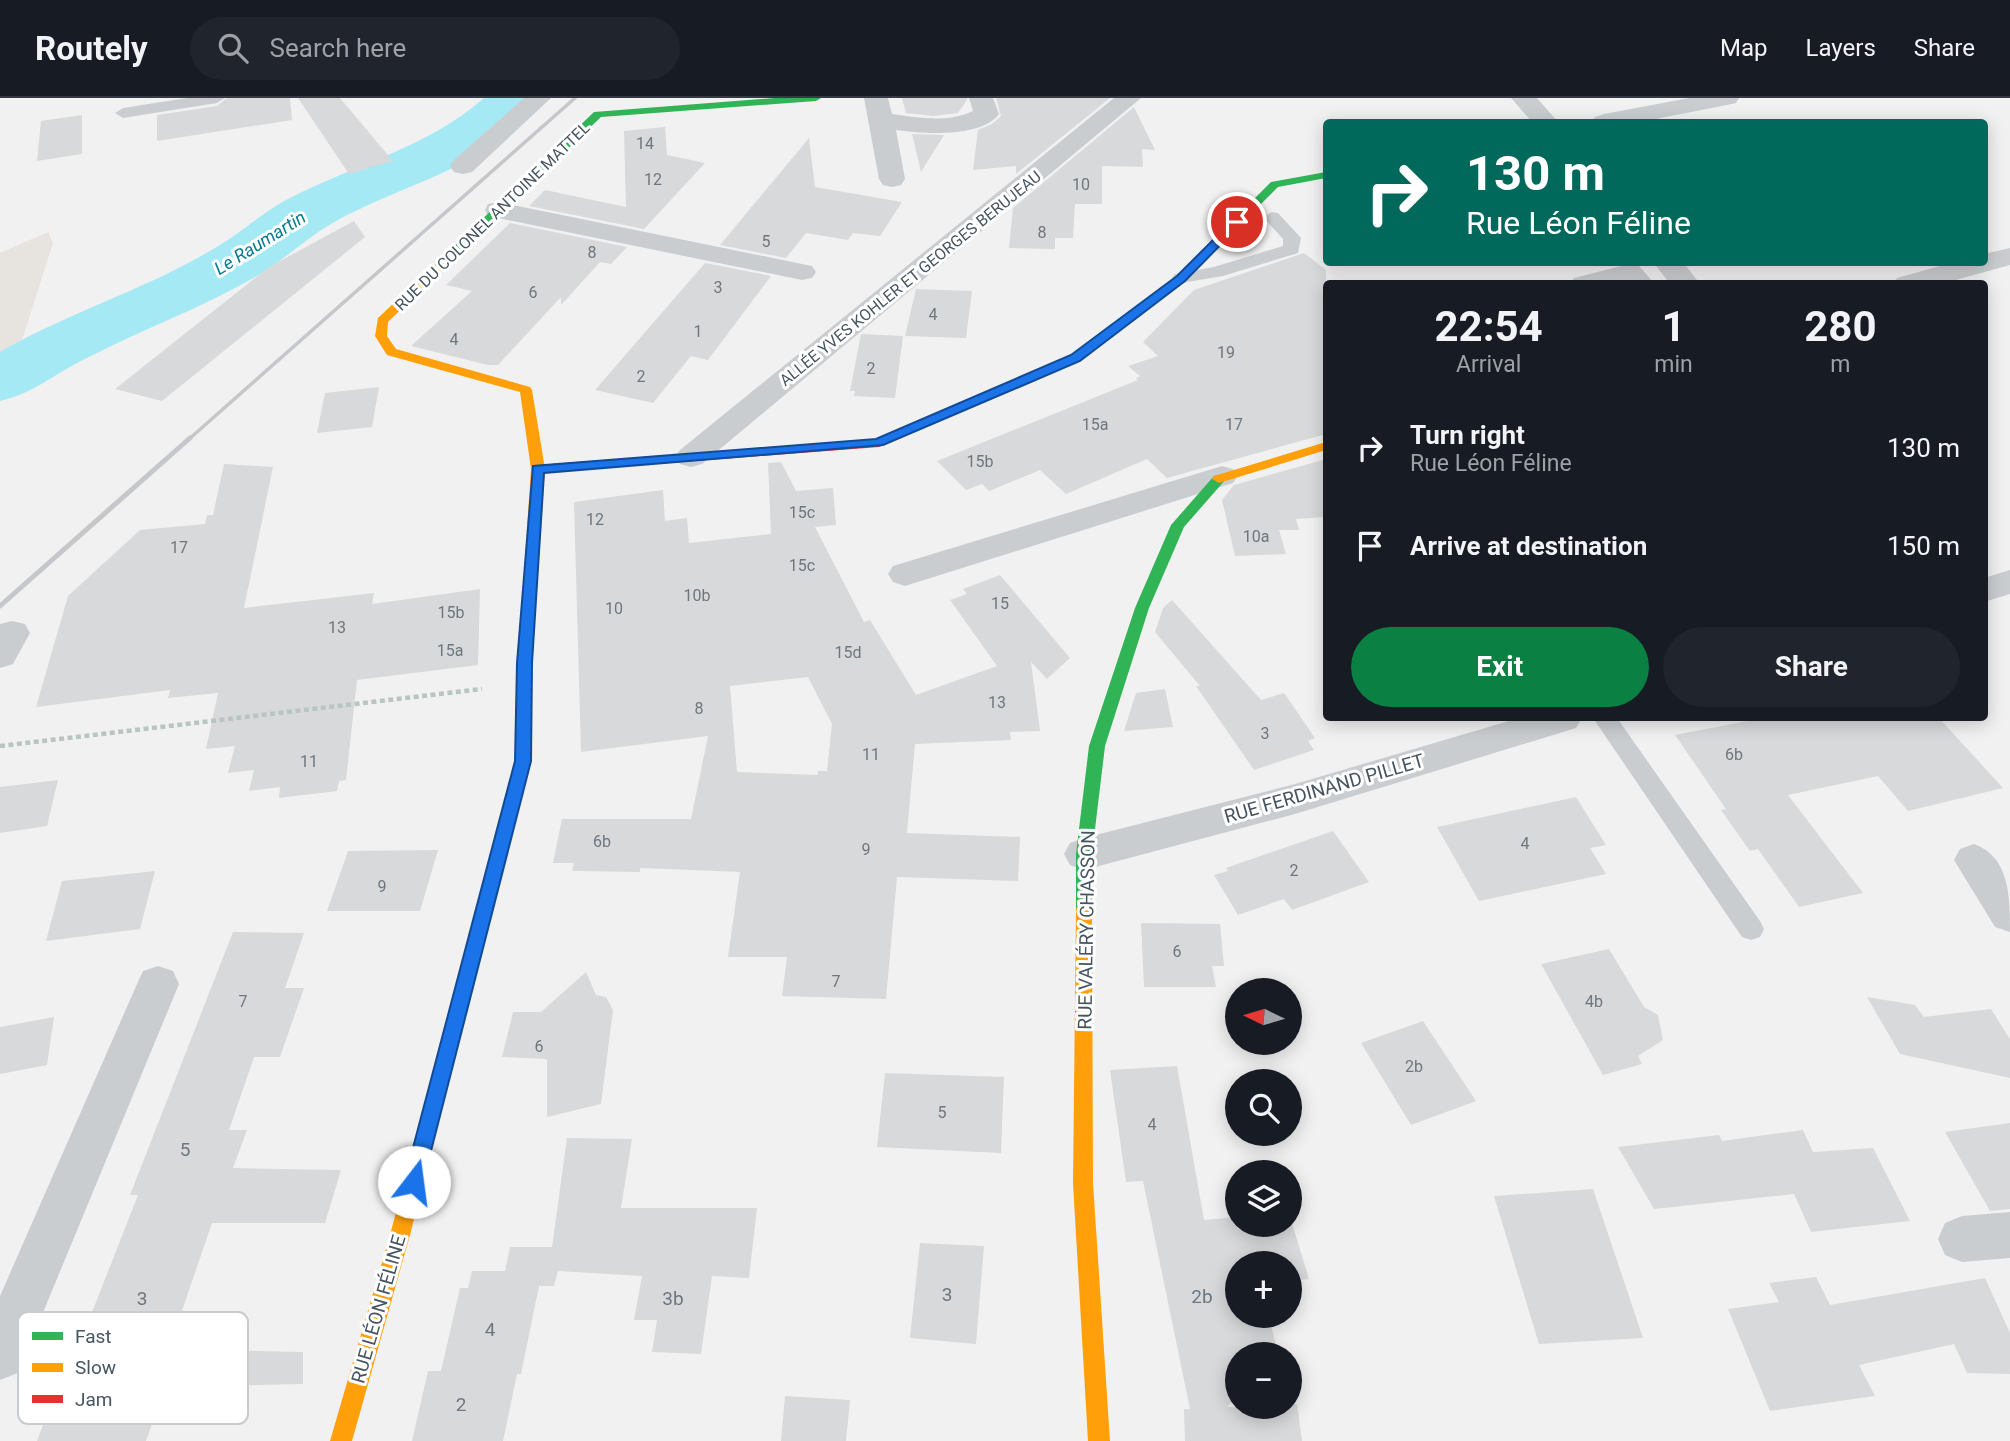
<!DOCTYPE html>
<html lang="en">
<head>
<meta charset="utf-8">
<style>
	body { margin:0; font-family:Roboto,sans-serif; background:#20242c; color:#f1f3f6; height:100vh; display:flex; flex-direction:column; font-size:26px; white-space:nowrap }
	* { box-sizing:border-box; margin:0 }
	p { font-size:23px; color:#9ea1a6 }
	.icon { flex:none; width:38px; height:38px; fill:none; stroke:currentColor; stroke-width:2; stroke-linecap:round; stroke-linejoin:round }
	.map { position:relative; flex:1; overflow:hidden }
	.side { position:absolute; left:1323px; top:182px; width:665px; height:441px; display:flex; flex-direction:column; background:#171b24; border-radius:7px; box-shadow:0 4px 18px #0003 }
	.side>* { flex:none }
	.banner { position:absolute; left:1323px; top:21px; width:665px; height:147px; border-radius:7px; box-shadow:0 4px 18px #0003; background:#00695c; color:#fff; overflow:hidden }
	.needle { width:46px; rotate:275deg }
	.fabs { position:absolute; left:1225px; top:880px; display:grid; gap:14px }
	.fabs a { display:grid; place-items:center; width:77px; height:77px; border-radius:50%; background:#171b24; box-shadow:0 4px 18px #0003; font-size:35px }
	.pin { position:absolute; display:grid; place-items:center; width:60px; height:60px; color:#fff; margin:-30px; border:4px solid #fff; border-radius:50%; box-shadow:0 2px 7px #0007 }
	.me { position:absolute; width:77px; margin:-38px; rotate:15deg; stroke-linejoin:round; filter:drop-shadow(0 0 5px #0008) }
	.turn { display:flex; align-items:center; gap:24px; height:147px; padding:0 28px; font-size:32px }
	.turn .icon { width:91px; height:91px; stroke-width:2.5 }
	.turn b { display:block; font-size:49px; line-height:60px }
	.eta { display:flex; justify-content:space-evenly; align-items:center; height:119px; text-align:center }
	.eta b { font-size:42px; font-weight:700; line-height:49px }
	.primary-button { display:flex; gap:14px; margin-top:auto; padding:14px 28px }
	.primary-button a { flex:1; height:80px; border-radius:42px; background:#0b8043; color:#fff; font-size:28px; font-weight:700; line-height:80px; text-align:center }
	.primary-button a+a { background:#20242c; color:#f1f3f6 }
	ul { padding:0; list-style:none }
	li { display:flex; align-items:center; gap:21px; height:98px; padding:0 28px }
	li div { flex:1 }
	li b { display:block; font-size:26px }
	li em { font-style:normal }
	header { display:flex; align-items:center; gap:42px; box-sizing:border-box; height:98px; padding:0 35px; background:#171b24; border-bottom:2px solid #363941 }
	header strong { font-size:33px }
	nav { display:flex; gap:38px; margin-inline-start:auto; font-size:24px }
	.search { width:490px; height:63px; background:#20242c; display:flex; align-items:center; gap:18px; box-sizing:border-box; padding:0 24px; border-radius:38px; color:#9ea1a6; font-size:26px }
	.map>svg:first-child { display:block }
</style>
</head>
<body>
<header>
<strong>Routely</strong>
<div class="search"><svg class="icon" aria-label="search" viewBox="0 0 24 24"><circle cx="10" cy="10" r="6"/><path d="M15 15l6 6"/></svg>Search here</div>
<nav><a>Map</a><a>Layers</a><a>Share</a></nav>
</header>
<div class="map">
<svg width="2010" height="1343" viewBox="0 0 2010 1343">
	<rect width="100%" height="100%" fill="#f2f1f1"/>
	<path fill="#e7e4df" d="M48 134 53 145 16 261 0 268V155Z"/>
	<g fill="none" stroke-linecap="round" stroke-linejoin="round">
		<path fill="#a4e9f4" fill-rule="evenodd" d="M484 0H543C496 69 399 86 331 126 305 141 283 163 257 178 202 210 141 232 85 261 54 276 34 295 0 303V254C69 214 147 191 215 150 241 135 264 113 290 100 354 67 429 49 484 0Z"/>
	</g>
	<path fill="#d8d9da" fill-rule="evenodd" d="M227 0H290L292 22 157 43V17L217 8Z
		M298 0H340L393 63 349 76Z
		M902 0H967V2L958 15 933 18 906 15Z
		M996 0H1110L1016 76V68L973 72 978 32 992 26 1001 18Z
		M1134 9 1155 52 1142 51 1143 69 1102 68V106H1075L1073 140H1055V151L1009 150 1013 110Z
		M82 17V56L37 63 41 23Z
		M665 29 667 57 705 65 644 131 529 108 545 92 626 109 624 33Z
		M912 36 944 37 921 74Z
		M809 40 815 89 902 104 880 138 853 135 848 142 806 135 786 160 720 147Z
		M354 123 365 139 162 303 115 291 269 169Z
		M510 125 627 149 611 166 600 164 561 207V199L498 267H488L411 248 472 193 446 187Z
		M1304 155 1326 172V336L1167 380 1147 361 1066 396 1040 372 989 393 982 386 966 392 937 363 1138 282 1136 280 1140 278 1128 268 1158 258 1143 244 1194 192Z
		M705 165 771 178 708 262 691 258 653 305 595 292Z
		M916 191 972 193 966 240 905 238Z
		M861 236 903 238 895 300 854 298 855 293H850Z
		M379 289 372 329 317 335 325 295Z
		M1326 361V419L1296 421 1299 432H1279L1286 456 1235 458 1222 402 1234 387Z
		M781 364 796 393 833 390 836 427 815 429 864 524 870 522 916 597 997 568 950 502 967 496 963 491 1000 477 1070 560 1047 581 1031 564 1040 633 1010 634 1011 642 915 646 907 735 1020 739 1018 783 897 779 886 901 782 898 787 859H728L740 774 640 770V774L572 773 574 765H553L562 721H691L708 638 581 654 574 404 663 392 665 423 687 420 689 445 771 436 768 365ZM808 579 832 626 827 673H818V677L737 674 730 588Z
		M224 366 273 369 244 510 374 495 372 506 480 491 478 567 357 582 346 682 339 683 337 693 279 700 280 689 249 693 254 672 228 675 235 648 206 651 218 595 168 600 170 592 36 609 68 498 140 432 205 426 207 417H213Z
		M1172 502 1261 602 1284 595 1315 640 1308 643 1314 652 1254 672 1196 588H1200L1155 534 1163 510Z
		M1165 591 1173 629 1124 633 1136 595Z
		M1763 620H1939L2003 690 1908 713 1878 678 1788 697 1863 795 1799 809 1758 751 1750 753 1721 712 1726 711 1675 637Z
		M58 682 47 728 0 735V689Z
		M1576 699 1606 747 1590 750 1606 776 1479 803 1437 729Z
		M1333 733 1369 784 1292 812 1284 801 1238 817 1214 777 1228 773 1226 770Z
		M438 752 420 813H327L348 753Z
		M155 773 140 831 46 843 62 783Z
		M1141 825 1220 826 1224 868H1212L1216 889H1144Z
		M233 834 304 835 285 890H304L280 959H254L229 1032H247L233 1070 341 1072 325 1125H212L169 1251 303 1254V1286L165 1289 146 1343H37L82 1221 89 1222 138 1097H130Z
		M1609 851 1644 909 1658 917 1663 942 1638 958 1642 966 1603 977 1541 866Z
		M586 874 596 897 606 899 613 912 601 1006 547 1019V961L502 959 513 914H541Z
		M1867 899 1915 907 1924 919 1991 911 2010 941V980L1900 956Z
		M54 919 47 967 0 976V929Z
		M1423 923 1476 1003 1411 1027 1361 945Z
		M1177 968 1204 1122 1237 1119V1127H1290V1119L1309 1181 1290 1183V1166H1237V1218H1269L1278 1256H1237V1298L1227 1309H1290V1306H1297L1302 1343H1185L1184 1311H1190L1143 1083 1126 1084 1110 972Z
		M885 975 1004 979 1001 1055 877 1049Z
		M2010 1025V1111L1990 1113 1945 1034Z
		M1803 1032 1813 1054 1873 1050 1910 1123 1811 1134 1794 1096 1654 1111 1618 1049 1719 1037 1722 1043Z
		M567 1040 632 1041 621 1110H757L749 1180 712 1178 701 1256 652 1254 657 1222H634L642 1178 558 1173 554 1188H539L521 1276H517L503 1343H412L428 1273H441L460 1190H468L472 1173H505L510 1149H552Z
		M1593 1091 1643 1240 1539 1246 1494 1098Z
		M920 1145 984 1148 976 1246 910 1240Z
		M1816 1179 1830 1207 1985 1180 2010 1235V1276L1967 1275 1954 1246 1859 1267 1875 1298 1770 1313 1728 1211 1779 1204 1769 1185Z
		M785 1298 850 1302 846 1343H781Z"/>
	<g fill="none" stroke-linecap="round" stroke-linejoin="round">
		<path stroke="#b7c6c1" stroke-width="4.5" stroke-dasharray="5 3.5" stroke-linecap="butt" d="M0 648 482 591"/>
		<path fill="#cacdd0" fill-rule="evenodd" d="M187 0H225L217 5 123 20 115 15 123 10Z
			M1272 114 1278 115 1301 140 1298 155 1223 178 1181 185 1172 180 1175 176 1214 169 1283 148V141L1263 119Z
			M1593 620H1617L1760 823 1764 831 1760 839 1751 842 1742 839Z"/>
		<path fill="#cacdd0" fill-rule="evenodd" d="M524 0H551L472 74 463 76 454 74 450 68 454 62Z
			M864 0H888L892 16C918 20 949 25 973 13L969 0H993L999 16C982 40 922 36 896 32L905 81 901 87 892 89 883 87 879 81Z
			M1114 0H1141L702 366 691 369 680 366 675 359 680 352Z
			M1511 0H1537L1558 24H1532Z
			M1689 0H1739L1736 5 1727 7 1640 24H1591L1595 19 1604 16Z
			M498 104 802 166 812 168 816 174 812 180 802 182 488 118 485 112 488 106Z
			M2010 150V167L1941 186H1893L1897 180 1954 164H1984V156Z
			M1653 164H1683L1700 186H1670Z
			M1629 166 1639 168 1655 186H1570L1574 180Z
			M1222 368 1233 371 1238 378 1233 385 905 488 893 484 888 476 893 468Z
			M2010 472V496L1984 504V480Z
			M12 523 25 526 30 535 13 566 0 570V526Z
			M1519 620H1582L1576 630 1295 716 1084 772 1070 767 1064 756 1070 745 1084 740 1295 686Z
			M1974 746C2010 759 2010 799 2010 834L1995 829 1954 762 1960 751Z
			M158 868 173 873 179 886 18 1275 0 1282V1198L137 886 143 873Z
			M2010 1114V1160L1962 1164 1945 1157 1938 1141 1945 1125 1962 1118Z"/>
		<path fill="#30b455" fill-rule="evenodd" d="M775 0H821L816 3 601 19 455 159 445 157 594 14Z
			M1326 74V80L1278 89 1185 182 1089 255H1081V249L1177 178 1271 84Z
			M1219 377 1226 381 1184 429 1149 510 1105 648 1092 756V811L1090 816 1084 818 1078 816 1076 811V756L1089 648 1135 510 1171 427 1214 378Z"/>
		<path fill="#ff9f0a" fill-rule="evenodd" d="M451 154 457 157 455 159 388 224 387 238 396 251 530 289 532 292 545 371 538 475 531 480 524 475 531 371 520 294 387 257 375 238 378 220 447 155Z
			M1326 344V352L1219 385 1212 381 1214 378Z
			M1084 804 1090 806 1092 811 1093 1085 1110 1343H1088L1073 1085 1076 811 1078 806Z
			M446 951 452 953 455 959 410 1137 352 1343H330L390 1137 437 959 440 953Z"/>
		<path fill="#e5322d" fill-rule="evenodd" d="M1085 248 1091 252 1079 263 879 349 538 375 531 371 538 367 877 341 1071 257Z
			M531 470 538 475 532 565 531 663 455 959 452 965 446 967 440 965 437 959 515 663 518 565 524 475Z"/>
		<path stroke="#c5c7ca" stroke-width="3.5" d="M188 342 575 0"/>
		<path stroke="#c5c7ca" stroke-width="5" d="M0 508 190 340"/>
	</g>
	<path fill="#1a73e8" stroke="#114b97" stroke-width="2" d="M1233 122 1243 124 1185 183 1080 263 883 347 544 375 532 565 531 663 423 1084 421 1090 414 1093 407 1090 404 1084 515 663 517 565 533 368 876 341 1071 257 1177 178Z"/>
	<g text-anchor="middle" stroke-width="6" stroke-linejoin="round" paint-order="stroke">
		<g font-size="16" fill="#6c7780">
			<text x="645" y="51">14</text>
			<text x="653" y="87">12</text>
			<text x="1081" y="92">10</text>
			<text x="1042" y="140">8</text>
			<text x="766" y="149">5</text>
			<text x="592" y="160">8</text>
			<text x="718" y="195">3</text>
			<text x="533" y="200">6</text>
			<text x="933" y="222">4</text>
			<text x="698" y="239">1</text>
			<text x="454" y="247">4</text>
			<text x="1226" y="260">19</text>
			<text x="871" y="276">2</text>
			<text x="641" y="284">2</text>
			<text x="1095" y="332">15a</text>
			<text x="1234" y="332">17</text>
			<text x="980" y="369">15b</text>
			<text x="802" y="420">15c</text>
			<text x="595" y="427">12</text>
			<text x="1256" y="444">10a</text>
			<text x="179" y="455">17</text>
			<text x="802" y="473">15c</text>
			<text x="697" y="503">10b</text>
			<text x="1000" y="511">15</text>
			<text x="614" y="516">10</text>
			<text x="451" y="520">15b</text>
			<text x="337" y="535">13</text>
			<text x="450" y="558">15a</text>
			<text x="848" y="560">15d</text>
			<text x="997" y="610">13</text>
			<text x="699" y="616">8</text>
			<text x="1265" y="641">3</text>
			<text x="871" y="662">11</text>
			<text x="1734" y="662">6b</text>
			<text x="309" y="669">11</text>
			<text x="602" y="749">6b</text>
			<text x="1525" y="751">4</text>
			<text x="866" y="757">9</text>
			<text x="1294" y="778">2</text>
			<text x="382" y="794">9</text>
			<text x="1177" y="859">6</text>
			<text x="836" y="889">7</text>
			<text x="243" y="909">7</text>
			<text x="1594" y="909">4b</text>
			<text x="539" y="954">6</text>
			<text x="1414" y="974">2b</text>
			<text x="942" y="1020">5</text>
			<text x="1152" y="1032">4</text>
		</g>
		<g font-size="16" fill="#465560" stroke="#fff">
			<text transform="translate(492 118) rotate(-44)" y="6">RUE DU COLONEL ANTOINE MATTEL</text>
			<text transform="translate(910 180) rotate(-39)" y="6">ALLÉE YVES KOHLER ET GEORGES BERUJEAU</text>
		</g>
		<g font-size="18" font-style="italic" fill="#047c8f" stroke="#fff">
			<text transform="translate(260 145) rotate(-32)" y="6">Le Raumartin</text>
		</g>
		<g font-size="19" fill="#465560" stroke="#fff">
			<text transform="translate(1324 690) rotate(-16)" y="7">RUE FERDINAND PILLET</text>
			<text transform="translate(1086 832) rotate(-89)" y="7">RUE VALÉRY CHASSON</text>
			<text transform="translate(378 1211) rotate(-74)" y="7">RUE LÉON FÉLINE</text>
		</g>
		<g font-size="19" fill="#6c7780">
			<text x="185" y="1058">5</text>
			<text x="947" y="1203">3</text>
			<text x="1202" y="1205">2b</text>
			<text x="142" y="1207">3</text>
			<text x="673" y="1207">3b</text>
			<text x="490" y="1238">4</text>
			<text x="461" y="1313">2</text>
		</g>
	</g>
	<rect x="18" y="1214" width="230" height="112" rx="10" fill="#fff" stroke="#c8cccf" stroke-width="2"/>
	<rect x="32" y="1234" width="31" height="8" fill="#30b455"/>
	<rect x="32" y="1265" width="31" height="9" fill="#ff9f0a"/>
	<rect x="32" y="1297" width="31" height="8" fill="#e5322d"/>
	<g font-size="19" fill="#465560">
		<text x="75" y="1245">Fast</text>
		<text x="75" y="1276">Slow</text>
		<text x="75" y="1308">Jam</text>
	</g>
</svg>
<div class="fabs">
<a><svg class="needle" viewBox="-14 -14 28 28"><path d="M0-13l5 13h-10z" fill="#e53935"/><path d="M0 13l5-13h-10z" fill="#9ea1a6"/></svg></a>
<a><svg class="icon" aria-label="search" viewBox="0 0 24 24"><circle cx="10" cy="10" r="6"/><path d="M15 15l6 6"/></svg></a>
<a><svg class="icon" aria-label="layers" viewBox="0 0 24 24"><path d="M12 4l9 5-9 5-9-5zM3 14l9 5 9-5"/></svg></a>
<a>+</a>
<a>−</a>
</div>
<div class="pin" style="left:1237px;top:124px;background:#d93025"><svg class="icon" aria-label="arrive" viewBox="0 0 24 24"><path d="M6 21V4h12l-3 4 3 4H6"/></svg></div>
<svg class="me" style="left:414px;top:1084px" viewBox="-20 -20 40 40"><circle r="19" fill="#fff"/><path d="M0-13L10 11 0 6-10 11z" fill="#1a73e8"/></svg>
<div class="banner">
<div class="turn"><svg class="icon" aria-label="right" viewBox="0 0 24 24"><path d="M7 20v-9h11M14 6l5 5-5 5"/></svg><div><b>130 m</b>Rue Léon Féline</div></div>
</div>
<section class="side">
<div class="eta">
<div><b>22:54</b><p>Arrival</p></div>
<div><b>1</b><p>min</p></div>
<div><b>280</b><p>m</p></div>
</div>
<ul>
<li><svg class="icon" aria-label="right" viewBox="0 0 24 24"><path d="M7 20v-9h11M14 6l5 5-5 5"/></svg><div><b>Turn right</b><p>Rue Léon Féline</p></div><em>130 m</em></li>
<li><svg class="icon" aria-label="arrive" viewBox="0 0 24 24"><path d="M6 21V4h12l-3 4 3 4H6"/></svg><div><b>Arrive at destination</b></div><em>150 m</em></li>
</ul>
<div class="primary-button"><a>Exit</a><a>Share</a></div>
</section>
</div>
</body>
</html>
